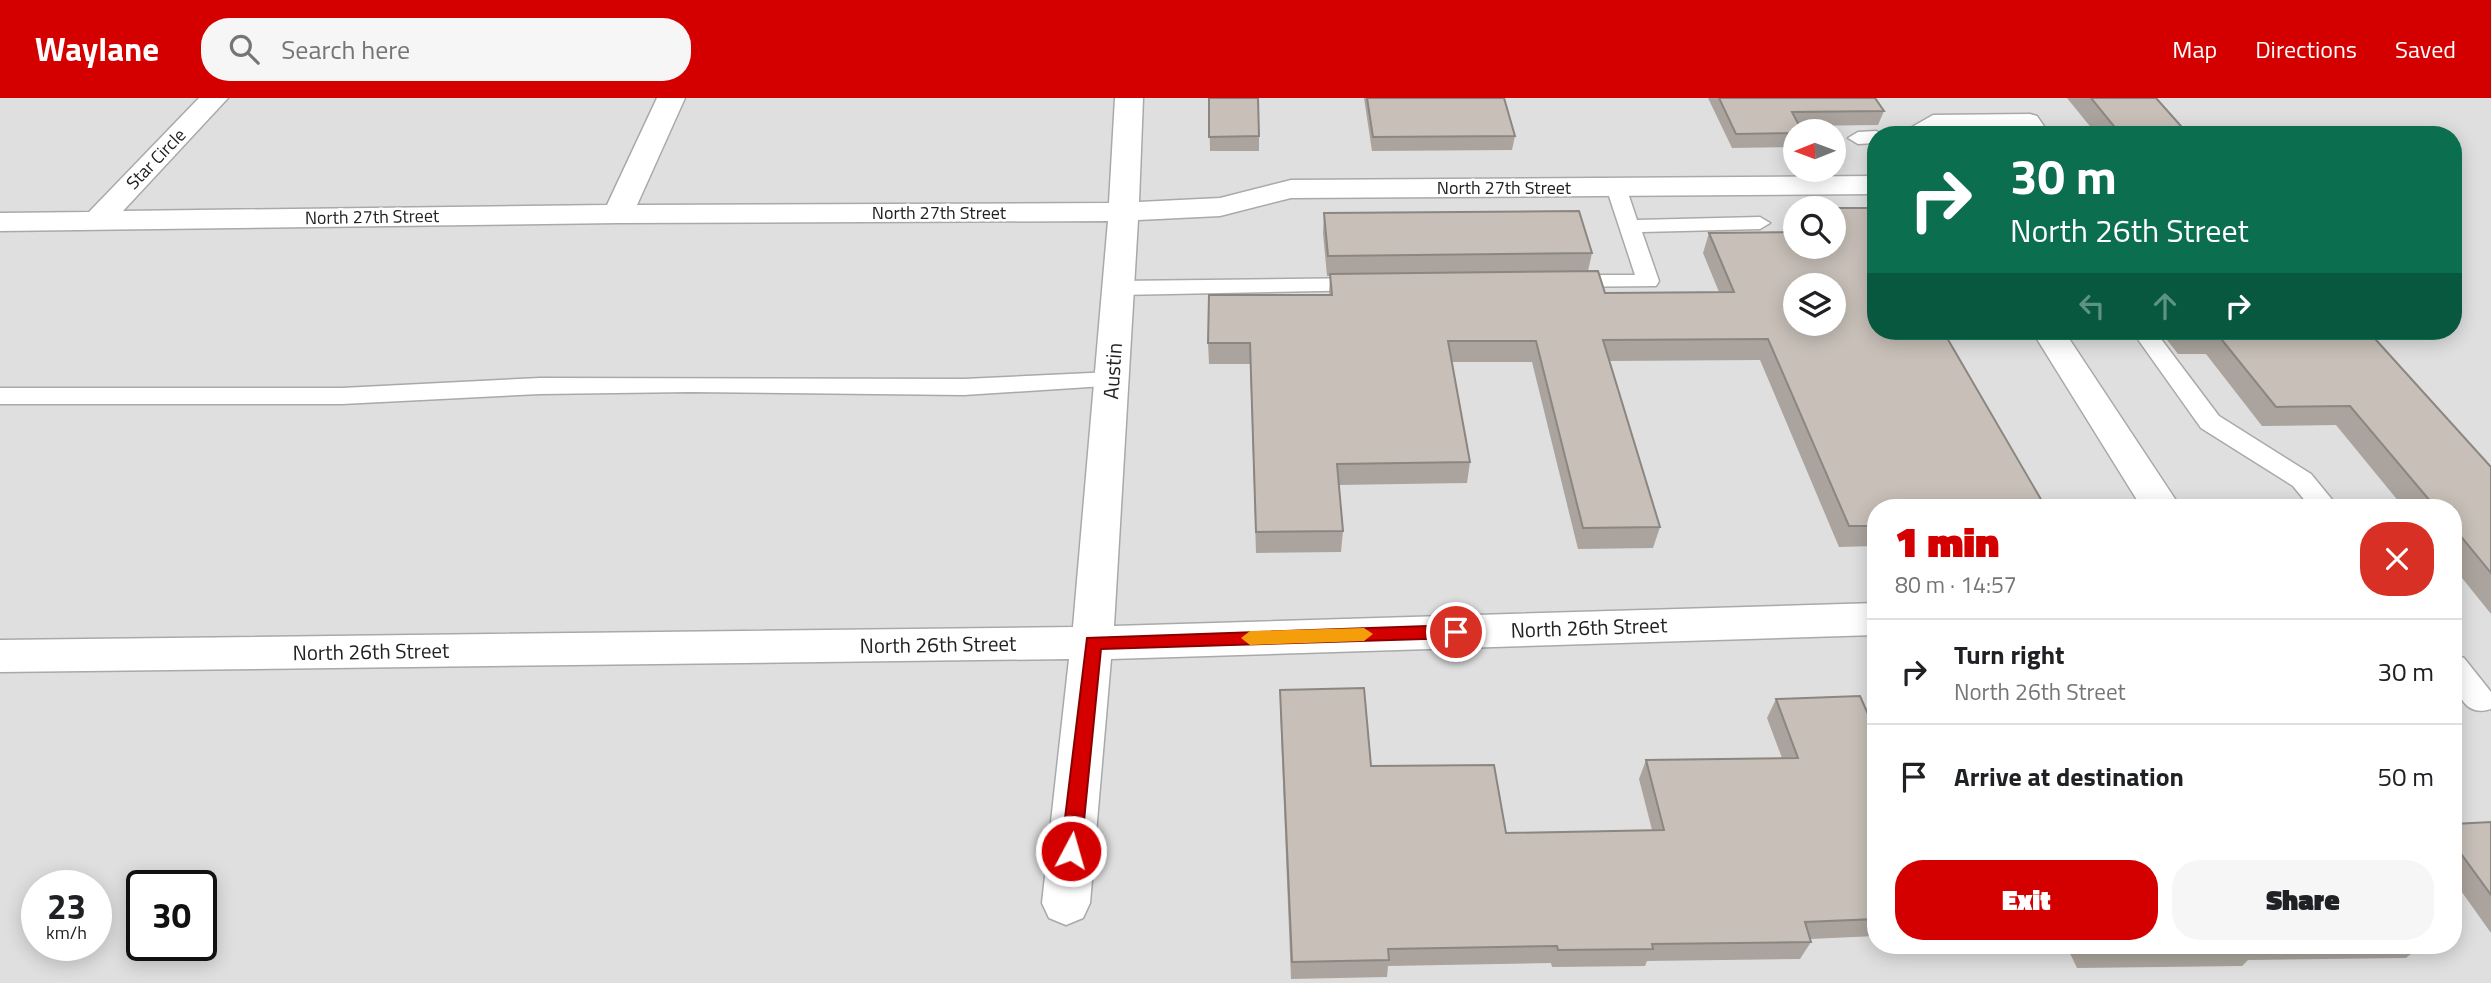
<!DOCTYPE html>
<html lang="en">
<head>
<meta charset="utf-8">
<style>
	body { margin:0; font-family:"Titillium Web",sans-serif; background:#f6f6f6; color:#202124; height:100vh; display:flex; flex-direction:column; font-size:26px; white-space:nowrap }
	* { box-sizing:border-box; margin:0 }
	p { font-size:23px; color:#757577 }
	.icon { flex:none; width:38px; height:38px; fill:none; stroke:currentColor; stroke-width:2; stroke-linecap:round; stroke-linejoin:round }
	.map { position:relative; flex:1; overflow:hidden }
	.details { position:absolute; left:1867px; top:401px; width:595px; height:455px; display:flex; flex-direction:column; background:#fff; border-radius:28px; box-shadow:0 4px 18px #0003 }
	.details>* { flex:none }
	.guide { position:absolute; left:1867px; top:28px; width:595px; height:214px; border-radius:28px; box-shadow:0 4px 18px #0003; background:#0b6e4f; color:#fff; overflow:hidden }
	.needle { width:46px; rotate:269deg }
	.fabs { position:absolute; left:1783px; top:21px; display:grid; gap:14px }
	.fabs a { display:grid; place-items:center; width:63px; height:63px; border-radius:50%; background:#fff; box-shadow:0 4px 18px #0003; font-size:35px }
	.speed { position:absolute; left:21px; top:772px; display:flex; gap:14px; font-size:35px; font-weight:700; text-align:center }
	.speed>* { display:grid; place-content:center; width:91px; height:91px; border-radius:50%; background:#fff; box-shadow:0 4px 18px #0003; line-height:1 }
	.speed small { font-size:18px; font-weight:400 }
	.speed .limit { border:4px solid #111; border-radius:10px; background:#fff; color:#111 }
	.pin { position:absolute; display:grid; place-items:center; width:60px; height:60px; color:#fff; margin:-30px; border:4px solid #fff; border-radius:50%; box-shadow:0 2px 7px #0007 }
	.me { position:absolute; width:77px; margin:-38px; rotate:6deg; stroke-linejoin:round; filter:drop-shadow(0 0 5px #0008) }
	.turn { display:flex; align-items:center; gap:24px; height:147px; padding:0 28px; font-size:32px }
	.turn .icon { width:91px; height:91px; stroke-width:2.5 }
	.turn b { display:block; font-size:49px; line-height:60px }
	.lanes { display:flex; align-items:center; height:66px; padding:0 28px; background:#0003; justify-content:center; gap:35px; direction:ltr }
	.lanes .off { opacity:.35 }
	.round { display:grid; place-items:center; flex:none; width:74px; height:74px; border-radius:28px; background:#f6f6f6 }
	.overview { display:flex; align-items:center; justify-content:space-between; height:119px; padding:0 28px }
	h1 { font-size:42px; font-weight:800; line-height:52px; color:#d40000 }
	.cta { display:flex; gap:14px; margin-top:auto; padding:14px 28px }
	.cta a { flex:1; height:80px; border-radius:28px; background:#d40000; color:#fff; font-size:28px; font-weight:800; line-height:80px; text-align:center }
	.cta a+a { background:#f6f6f6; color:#202124 }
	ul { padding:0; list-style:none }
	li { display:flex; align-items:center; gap:21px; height:105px; padding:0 28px; border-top:2px solid #e0e0e0 }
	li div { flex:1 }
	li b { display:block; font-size:26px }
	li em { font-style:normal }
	header { display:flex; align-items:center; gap:42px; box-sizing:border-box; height:98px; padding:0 35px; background:#d40000; color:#fff }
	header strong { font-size:33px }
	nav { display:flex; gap:38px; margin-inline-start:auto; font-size:24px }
	.search { width:490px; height:63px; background:#f6f6f6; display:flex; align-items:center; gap:18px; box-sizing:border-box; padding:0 24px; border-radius:28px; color:#757577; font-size:26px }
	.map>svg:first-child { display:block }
</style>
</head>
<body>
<header>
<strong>Waylane</strong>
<div class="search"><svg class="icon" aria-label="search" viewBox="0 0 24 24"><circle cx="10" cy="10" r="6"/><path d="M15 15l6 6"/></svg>Search here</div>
<nav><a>Map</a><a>Directions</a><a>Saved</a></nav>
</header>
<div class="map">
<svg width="2491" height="885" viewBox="0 0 2491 885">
	<rect width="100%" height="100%" fill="#f2efe9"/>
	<path fill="#e0dfdf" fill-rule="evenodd" d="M0 0H2491V885H0ZM1796 33H1834V72H1796ZM1876 37H2454V233H1876ZM1796 110H1834V149H1796ZM1796 187H1834V226H1796ZM1876 410H2454V847H1876ZM37 788H96V847H37ZM142 788H201V847H142Z"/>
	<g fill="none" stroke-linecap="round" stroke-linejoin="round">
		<defs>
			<path id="service" d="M2030 16 2037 18 2050 37H2031L2025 28 1947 29 1952 37H1933L1930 32 1922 37H1898L1933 17Z
				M1876 33 1884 37H1876V45L1858 46 1848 40 1858 34Z
				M1616 83 1626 89 1637 122 1760 119 1770 125 1760 131 1642 134 1659 183 1656 188 1557 189 1554 184 1557 179 1565 177H1635L1606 89Z
				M1366 180 1374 182 1377 187 1374 192 1119 197 1108 190 1119 183Z
				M2132 233H2155L2219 318 2311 376 2339 410H2311L2293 388 2201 330Z
				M1112 274 1120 277 1124 282 1120 287 964 297 690 294 540 296 342 306H0V290H342L540 280 964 281Z
				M2454 557 2464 560 2491 594V611C2458 622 2452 579 2454 557Z"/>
			<path id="minor" d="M199 0H228L123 113 607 107 657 0H685L637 107 1109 105 1115 0H1143L1139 104 1220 100 1291 82 1876 78V96L1291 100 1220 118 1138 122 1114 528 1876 505V537L1111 561 1090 805 1083 820 1066 827 1049 820 1042 805 1069 561 0 574V542L1073 529 1108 123 618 125 0 133V115L89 114Z
				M2032 233H2064L2181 410H2142Z"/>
		</defs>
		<use href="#service" stroke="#a9a9a9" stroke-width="3"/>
		<use href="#minor" stroke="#a9a9a9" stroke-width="3"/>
		<use href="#service" fill="#fff" fill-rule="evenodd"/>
		<use href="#minor" fill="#fff" fill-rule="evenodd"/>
	</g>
	<path fill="#aba49e" d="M1209 0 1259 38V53H1210Z
		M1364 0H1504L1515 38 1512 52 1372 53Z
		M1708 0H1875L1884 13 1878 27 1800 28 1796 33V49L1732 50Z
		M2067 0H2156L2189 37H2097Z
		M1324 115 1592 155 1588 173 1605 195 1719 194 1703 155 1709 135 1794 134 1792 131 1796 122V149L1876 410V448L1839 449 1760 262 1609 263 1660 429 1653 450 1578 451 1532 264H1452L1470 364 1467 385 1338 387 1343 433 1341 454 1256 455 1250 266H1209L1208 245 1329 197 1330 178H1327L1323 135Z
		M2160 233H2368L2491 369V516L2454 470V410H2404L2336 327 2262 328 2206 256H2178Z
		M1280 592 1371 668 1506 735 1652 732 1639 681 1646 662 1782 660 1767 620 1776 601 1876 634V838L1810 841 1811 844 1800 861 1647 863 1645 868 1552 869 1551 865 1388 868 1387 879 1291 881 1280 611Z
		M2491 724V835L2454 783V726Z
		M2066 847H2422L2406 860 2248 862 2242 868 2077 870Z"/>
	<path fill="#c7bfb8" stroke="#8b8681" stroke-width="2" fill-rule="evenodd" d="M1209 0H1258L1259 38 1209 39Z
		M1367 0H1504L1515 38 1373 39Z
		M1719 0H1875L1884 13 1792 14 1802 33H1796V35L1736 36Z
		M2091 0H2156L2189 37H2121Z
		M1834 110H1871L1876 118V233H1943L2046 410H1876V428H1849L1768 241 1603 242 1660 429 1583 430 1536 243H1448L1470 364 1337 366 1343 433 1256 434 1250 245H1208L1209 197H1332L1330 176 1598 173 1605 195 1734 194 1709 135 1796 134V149H1834ZM1796 187H1834V226H1796Z
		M1579 113 1592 155 1328 158 1324 115Z
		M2186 233H2368L2491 369V475L2454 430V410H2436L2350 308 2276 309 2218 237H2190Z
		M1364 590 1371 668 1494 667 1506 735 1664 732 1646 662 1798 660 1776 601 1860 598 1876 634V821L1805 824 1811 844 1652 846 1653 851 1558 852 1557 848 1388 851 1389 862 1292 864 1280 592Z
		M2491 724V797L2454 746V726Z
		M2091 847H2260L2262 850 2094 853Z"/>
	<path fill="#d40000" stroke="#8a0000" stroke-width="2" d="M1456 527 1465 534 1456 540 1101 551 1081 753 1078 759 1071 762 1064 759 1061 753 1087 540Z"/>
	<path fill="#f59e0b" d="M1364 530 1373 536 1364 543 1250 547 1241 540 1250 533Z"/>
	<g text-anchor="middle" stroke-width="5" stroke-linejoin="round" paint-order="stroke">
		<g font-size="18" fill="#222" stroke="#fff">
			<text transform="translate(156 61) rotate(-46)" y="6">Star Circle</text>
			<text x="1504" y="96">North 27th Street</text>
			<text x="939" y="121">North 27th Street</text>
			<text transform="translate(372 119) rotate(-1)" y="6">North 27th Street</text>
		</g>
		<g font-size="21" fill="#222" stroke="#fff">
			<text transform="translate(1113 273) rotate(-86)" y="7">Austin</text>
			<text transform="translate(1589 530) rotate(-2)" y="7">North 26th Street</text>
			<text transform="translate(938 547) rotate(-1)" y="7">North 26th Street</text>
			<text transform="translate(371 554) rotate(-1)" y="7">North 26th Street</text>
		</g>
	</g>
</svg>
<div class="fabs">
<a><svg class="needle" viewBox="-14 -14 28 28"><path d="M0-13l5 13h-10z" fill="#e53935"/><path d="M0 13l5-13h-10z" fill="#757577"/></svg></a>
<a><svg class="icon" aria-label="search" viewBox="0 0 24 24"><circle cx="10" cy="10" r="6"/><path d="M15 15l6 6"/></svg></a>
<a><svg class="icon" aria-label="layers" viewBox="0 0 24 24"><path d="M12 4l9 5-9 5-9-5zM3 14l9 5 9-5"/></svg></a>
</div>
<div class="speed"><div>23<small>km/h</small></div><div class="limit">30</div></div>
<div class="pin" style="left:1456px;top:534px;background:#d93025"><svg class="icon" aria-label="arrive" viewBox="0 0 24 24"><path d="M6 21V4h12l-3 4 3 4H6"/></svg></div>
<svg class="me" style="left:1071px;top:753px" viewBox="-20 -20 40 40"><circle r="17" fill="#d40000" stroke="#fff" stroke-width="3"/><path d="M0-11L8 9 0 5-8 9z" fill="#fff"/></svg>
<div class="guide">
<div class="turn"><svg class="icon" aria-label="right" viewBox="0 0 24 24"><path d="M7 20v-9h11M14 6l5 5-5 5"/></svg><div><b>30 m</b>North 26th Street</div></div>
<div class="lanes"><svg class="icon off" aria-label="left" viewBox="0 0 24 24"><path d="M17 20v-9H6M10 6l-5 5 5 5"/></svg><svg class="icon off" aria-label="ahead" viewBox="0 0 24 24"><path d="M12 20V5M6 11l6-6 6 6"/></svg><svg class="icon" aria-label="right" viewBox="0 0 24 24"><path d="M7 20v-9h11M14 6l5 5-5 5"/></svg></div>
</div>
<section class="details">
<div class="overview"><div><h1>1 min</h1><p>80 m · 14:57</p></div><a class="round" style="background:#d93025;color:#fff"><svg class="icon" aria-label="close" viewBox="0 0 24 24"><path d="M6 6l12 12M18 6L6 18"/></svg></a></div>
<ul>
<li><svg class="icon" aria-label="right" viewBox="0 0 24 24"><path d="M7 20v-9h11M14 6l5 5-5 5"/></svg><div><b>Turn right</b><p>North 26th Street</p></div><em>30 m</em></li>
<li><svg class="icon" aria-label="arrive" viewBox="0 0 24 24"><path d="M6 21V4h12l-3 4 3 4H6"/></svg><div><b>Arrive at destination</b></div><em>50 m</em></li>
</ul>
<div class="cta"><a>Exit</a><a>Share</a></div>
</section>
</div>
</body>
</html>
